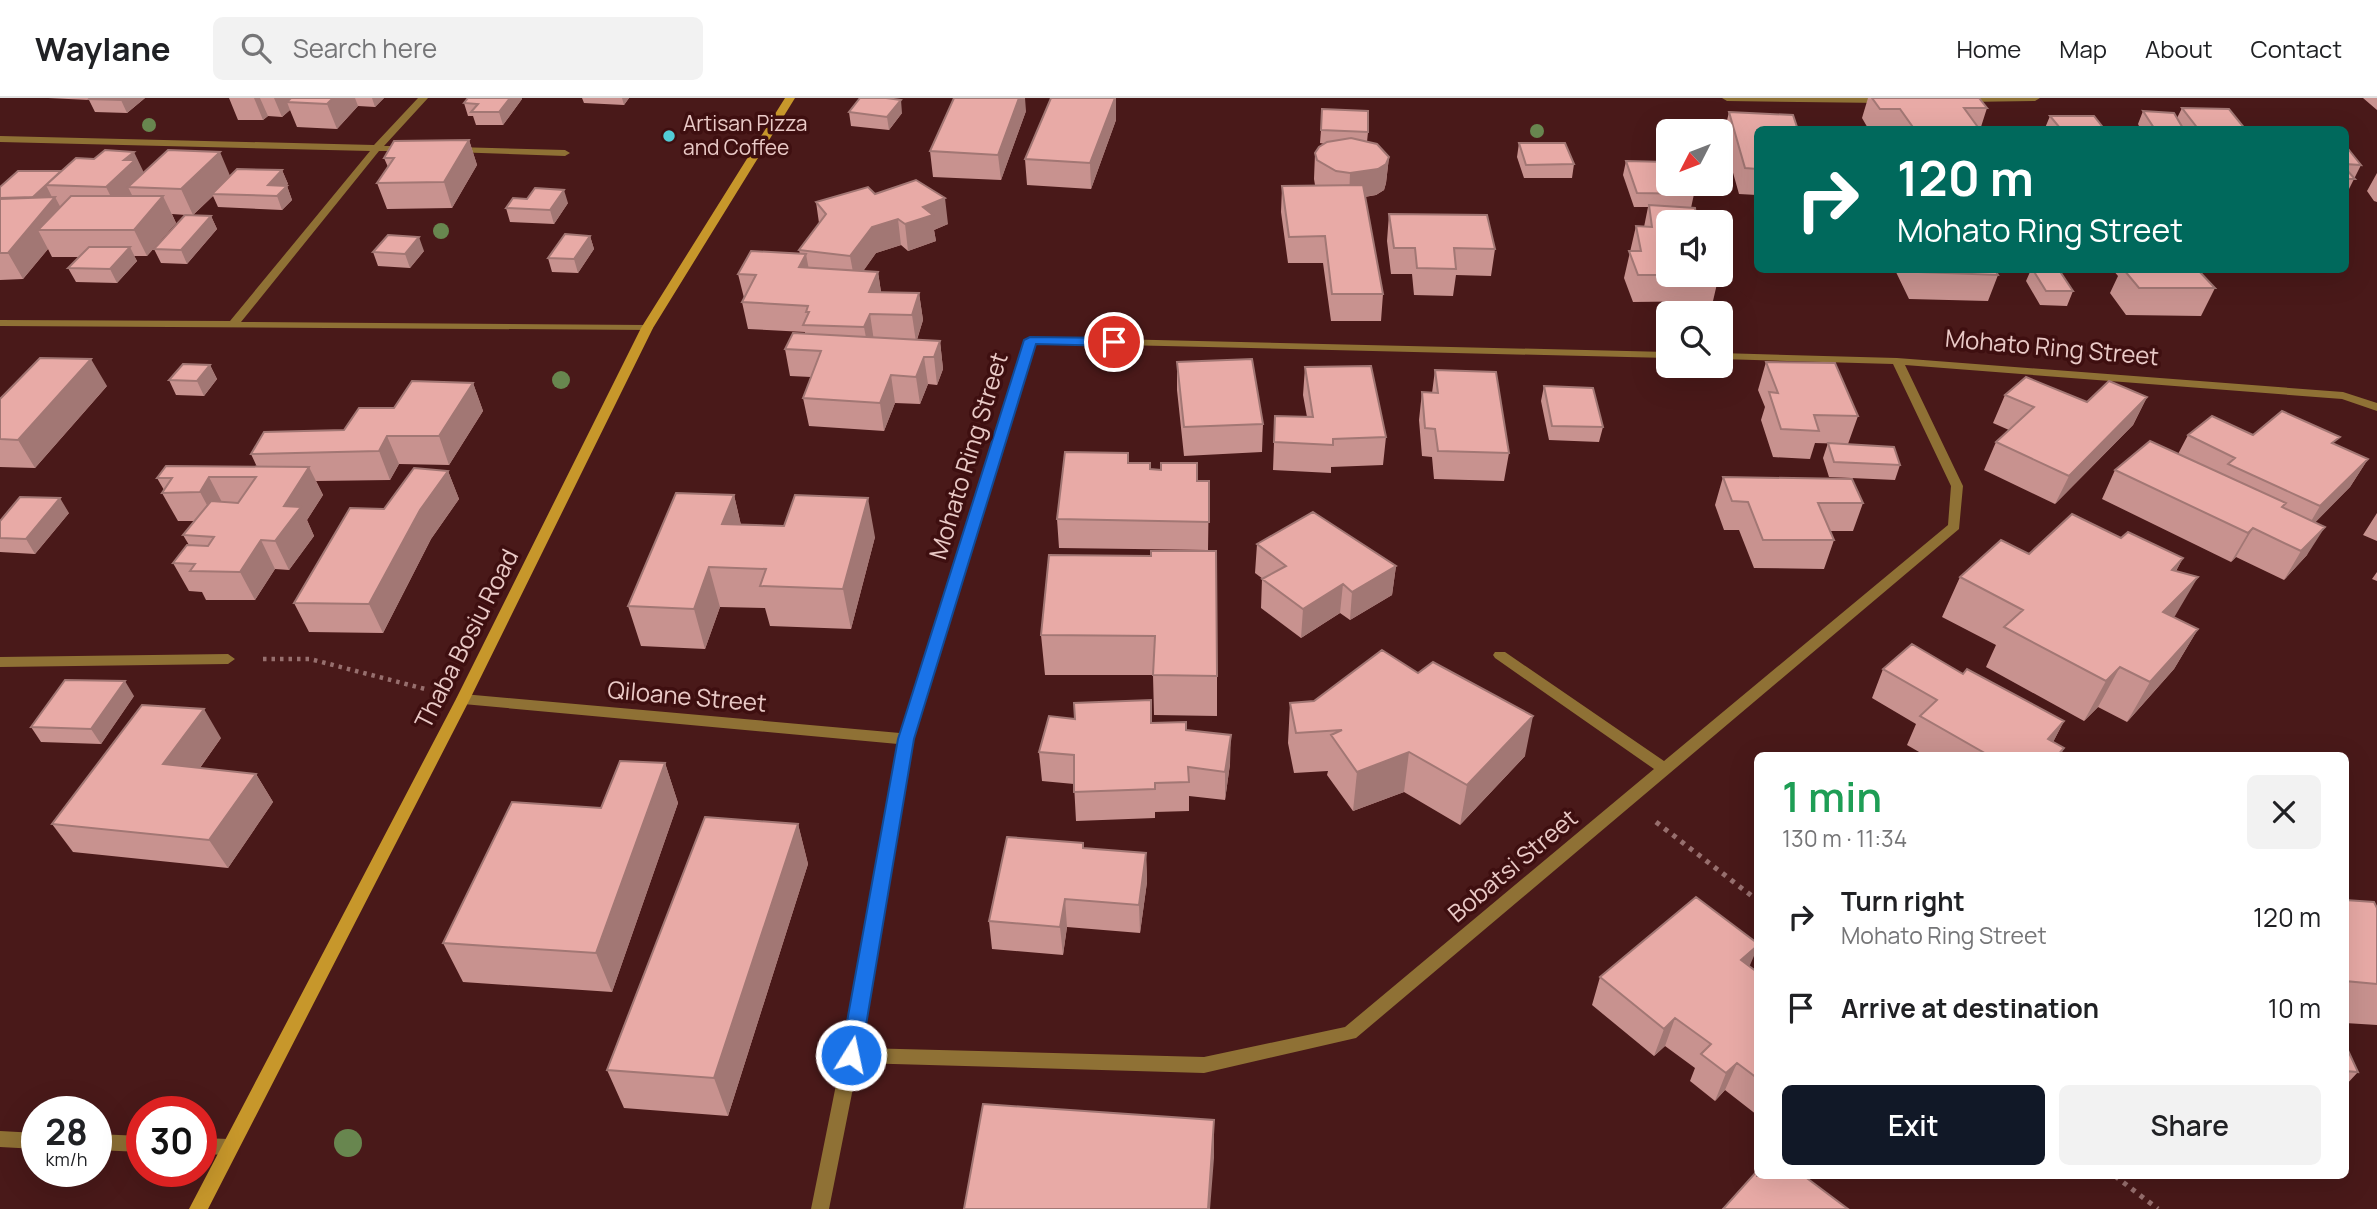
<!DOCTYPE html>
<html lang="en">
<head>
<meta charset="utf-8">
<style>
	body { margin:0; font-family:Manrope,sans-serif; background:#f2f2f2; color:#202124; height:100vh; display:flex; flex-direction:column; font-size:26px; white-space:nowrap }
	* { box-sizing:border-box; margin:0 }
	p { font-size:23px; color:#757577 }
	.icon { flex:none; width:38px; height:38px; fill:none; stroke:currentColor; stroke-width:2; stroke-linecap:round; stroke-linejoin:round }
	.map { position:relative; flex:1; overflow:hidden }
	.panel { position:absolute; left:1754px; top:654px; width:595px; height:427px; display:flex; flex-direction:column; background:#fff; border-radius:10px; box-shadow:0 7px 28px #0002 }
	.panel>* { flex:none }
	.banner { position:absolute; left:1754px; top:28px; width:595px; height:147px; border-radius:10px; box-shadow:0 7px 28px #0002; background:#00695c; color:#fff; overflow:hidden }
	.needle { width:46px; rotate:228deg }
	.controls { position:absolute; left:1656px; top:21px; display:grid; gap:14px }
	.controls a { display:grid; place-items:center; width:77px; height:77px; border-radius:10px; background:#fff; box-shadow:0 7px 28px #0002; font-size:35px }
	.speed { position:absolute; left:21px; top:998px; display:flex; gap:14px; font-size:35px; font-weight:700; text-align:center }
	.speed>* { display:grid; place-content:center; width:91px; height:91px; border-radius:50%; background:#fff; box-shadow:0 7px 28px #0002; line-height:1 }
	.speed small { font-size:18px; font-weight:400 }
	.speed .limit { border:10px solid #d22; background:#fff; color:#111 }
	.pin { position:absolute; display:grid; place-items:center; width:60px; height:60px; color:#fff; margin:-30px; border:4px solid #fff; border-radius:50%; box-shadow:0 2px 7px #0007 }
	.me { position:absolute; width:77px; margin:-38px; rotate:10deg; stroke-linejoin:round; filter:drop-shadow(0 0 5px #0008) }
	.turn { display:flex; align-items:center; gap:24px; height:147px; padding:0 28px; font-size:32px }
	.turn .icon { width:91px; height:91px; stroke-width:2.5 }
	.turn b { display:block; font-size:49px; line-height:60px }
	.round { display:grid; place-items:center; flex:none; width:74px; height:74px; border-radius:10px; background:#f2f2f2 }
	.summary { display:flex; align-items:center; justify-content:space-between; height:119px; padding:0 28px }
	h1 { font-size:42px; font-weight:600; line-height:52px; color:#1e9e55 }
	.action { display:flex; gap:14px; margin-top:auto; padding:14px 28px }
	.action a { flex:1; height:80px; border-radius:10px; background:#111827; color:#fff; font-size:28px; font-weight:600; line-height:80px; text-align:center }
	.action a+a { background:#f2f2f2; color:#202124 }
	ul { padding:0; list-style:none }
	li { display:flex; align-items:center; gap:21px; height:91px; padding:0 28px }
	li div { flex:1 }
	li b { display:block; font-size:26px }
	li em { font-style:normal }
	header { display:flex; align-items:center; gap:42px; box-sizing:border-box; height:98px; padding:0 35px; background:#fff; border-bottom:2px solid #e0e0e0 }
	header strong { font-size:33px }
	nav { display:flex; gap:38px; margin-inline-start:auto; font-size:24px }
	.search { width:490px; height:63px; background:#f2f2f2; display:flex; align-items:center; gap:18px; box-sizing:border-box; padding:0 24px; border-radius:10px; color:#757577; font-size:26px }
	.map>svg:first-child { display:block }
</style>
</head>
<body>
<header>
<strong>Waylane</strong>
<div class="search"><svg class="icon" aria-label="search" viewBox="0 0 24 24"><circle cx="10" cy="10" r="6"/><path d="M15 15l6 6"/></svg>Search here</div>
<nav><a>Home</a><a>Map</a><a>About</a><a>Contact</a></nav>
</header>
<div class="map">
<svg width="2377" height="1111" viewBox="0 0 2377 1111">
	<rect width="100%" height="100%" fill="#491919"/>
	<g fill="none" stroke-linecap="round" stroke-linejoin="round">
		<path stroke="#976f6e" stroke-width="4.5" stroke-dasharray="3.5 5" stroke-linecap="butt" d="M263 561H310L429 592"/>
		<path stroke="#976f6e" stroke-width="5" stroke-dasharray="4.5 6" stroke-linecap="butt" d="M1656 724 1757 802
			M2115 1078 2158 1111"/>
		<path fill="#8f7135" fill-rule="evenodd" d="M418 0H428L384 48H406L411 51 409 53H379L241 224 647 227 653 230 651 232 0 228V222L230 223 370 53 0 44V38L374 47Z
			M1722 0H1887L1889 2 1884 5 1727 3Z
			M1960 0H2040L2035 3 1964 4Z
			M455 49 565 52 570 55 565 58 452 54V50Z
			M1030 239 1668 254V260L1035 245 913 641 861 950 1204 959 1345 929 1654 671 1495 560 1493 557 1495 554H1505L1664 663 1948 427 1951 388 1893 266 1720 261V255L1897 260 2343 294 2377 305V313L2342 301 1905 267 1963 388 1959 431 1356 940 1204 975 858 965 829 1111H811L842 957 898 646 463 606 456 601 463 596 900 635 1024 242Z
			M228 556 235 561 228 566 0 569V559Z
			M0 1033 37 1035V1051L0 1049Z
			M96 1036 142 1038V1054L96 1052Z
			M201 1040 229 1041 235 1043 238 1049 235 1055 229 1057 201 1056Z"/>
		<path fill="#c7972b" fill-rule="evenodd" d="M785 0H795L653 230 470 601 208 1111H189L456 601 641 230Z"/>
	</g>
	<g fill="#68864f">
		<circle cx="149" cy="27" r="7"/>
		<circle cx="1537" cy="33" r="7"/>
		<circle cx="441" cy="133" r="8"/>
		<circle cx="561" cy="282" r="9"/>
		<circle cx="348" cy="1045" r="14"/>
	</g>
	<path fill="#c8928f" d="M48 0H145L127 15 95 14 89 2Z
		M229 0H384L375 9 358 8 337 31 297 29 290 12 282 19 268 18 263 22H238Z
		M468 0H522V1L503 27H476L473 18H468L464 5Z
		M582 0H629L624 7 584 5Z
		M1051 0H1116V22L1091 91 1027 87 1025 61Z
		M1868 0H1979L1987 10 1980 32H1869L1862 20Z
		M2363 0H2377V12Z
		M2182 10 2246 32H2141L2138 26 2143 13 2177 20Z
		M1026 13 1001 82 933 79 930 53Z
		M849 14 902 15 889 32 851 28Z
		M1729 14 1757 32V97L1739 96 1723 39Z
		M2050 18 2105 32H2023L2024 30H2045Z
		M1321 32 1368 34 1367 44 1389 59 1386 85 1384 92 1376 97 1365 99 1383 196 1381 223H1331L1323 165H1288L1281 114 1282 88 1315 87 1314 81 1315 55 1325 46 1320 45Z
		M469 42 477 67 452 110 387 111 377 85 388 69 384 60Z
		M1519 45 1574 66 1572 80H1524L1517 59Z
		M2345 47 2361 67 2345 99Z
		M1626 63 1694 96 1691 110 1668 177H1719L1713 203 1633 204 1624 180 1636 128 1644 129 1648 109H1634L1623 77Z
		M282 72 288 86 285 88H287L292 102 282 112 218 109 213 98 193 117 211 118 217 131 187 166 161 165 154 151 186 117 172 116 176 125 147 158H134L137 163 117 185 76 184 68 170 80 159H52L48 151 23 181 0 182V89L144 74 230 78Z
		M2377 75V104L2374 103 2367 93Z
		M875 96 948 126 934 132 936 143 908 153 901 147 876 155 863 173 878 174 881 194 919 195 923 222 917 242 940 243 943 271 937 287 928 286 920 306 895 305 884 333 809 328 803 300 811 279 790 278 785 251 805 235V234L748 231 742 204 744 200 738 176 800 156 799 152 819 125 816 104Z
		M568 105 554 126 510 124 506 110Z
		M1389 116 1495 151 1491 178 1456 177 1453 198 1414 197 1412 176H1391L1387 143Z
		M590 138 594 151 578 175 552 174 548 160Z
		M424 153 410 170 378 168 373 154Z
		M1895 172H2059L2073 193 2067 208 2040 207 2026 183 2030 174 1996 172 1998 177 1988 203 1909 201Z
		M2113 172H2198L2215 190 2201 218 2126 217 2110 195 2118 178Z
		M1177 264 1263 326 1262 354 1184 358 1177 292Z
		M1766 264 1858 318 1848 346 1815 345 1810 361 1773 359 1761 322 1765 309 1758 292Z
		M210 267 217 281 204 298 176 297 169 282Z
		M1305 269 1386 339 1383 367 1331 369V375L1273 372 1275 318 1307 319 1303 297Z
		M1435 272 1509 355 1504 383 1434 381 1432 359 1422 358 1419 322 1422 294 1432 295Z
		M473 285 483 313 449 367 399 366 390 382 316 383 323 397 307 422 314 438 289 472 275 471 255 502H206L202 494 189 493 173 465 189 447 183 437 195 423H178L162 395 164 392 157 380 257 369 251 356 344 332 394 310Z
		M107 288 35 370 0 369V301Z
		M1544 288 1603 329 1599 344 1549 342 1541 303Z
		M2005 297 2087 304 2147 299 2133 327 2055 406 1984 372 1996 344 2009 332 1993 325Z
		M2188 337H2253L2335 347 2368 361 2350 389 2315 424 2307 457 2284 482 2236 459 2231 464 2102 401 2115 372 2178 356Z
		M1828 345 1900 367 1895 382 1829 379 1823 360Z
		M1129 365 1197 383H1209L1208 452 1059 450 1057 421Z
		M448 373 459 401 431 441 383 535 309 534 294 505 384 411Z
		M1723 379 1863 405 1853 433H1830L1834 442 1824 471 1754 470 1739 432H1724L1715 407Z
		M734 397 741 427 875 439 851 531 770 528 765 510 720 509 705 551 641 548 628 508Z
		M69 415 35 456 0 454V423Z
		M2377 415V443L2363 437Z
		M2121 440 2183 460 2176 473 2174 519 2198 531 2174 571 2127 624 2098 609 2084 623 1986 569 1996 547 1942 519 1960 479 2029 456Z
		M1257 446 1396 468 1392 497 1350 522 1340 515 1301 540 1261 510 1262 481H1263L1255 475Z
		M1049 457 1217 578V618L1154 617 1153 577H1045L1041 537Z
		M2377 474V483L2372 481Z
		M1883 571 1963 576 2064 623 2053 644 2064 650 2060 658H1926L1907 647 1916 626 1872 600Z
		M134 598 101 646 41 644 31 629Z
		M1290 605 1525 658 1460 727 1404 694 1353 713 1327 677 1328 673 1294 675 1288 645Z
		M1075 621 1151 625 1186 632 1230 666 1225 702 1189 698V713L1155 714V720L1076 723 1074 686 1042 683 1039 654Z
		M221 640 200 670 256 676 273 704 228 770 73 754 52 726Z
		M665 665 678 705 612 894 463 884 443 845 601 710Z
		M798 726 808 766 728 1018 624 1010 607 972Z
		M1084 750 1146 755 1147 784 1140 835 1067 829 1063 857 992 851 989 823Z
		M2345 802 2377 810V927L2345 925Z
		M1750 869 1757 874V1017L1725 992 1715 1003 1690 983 1695 970 1665 948 1654 958 1592 907 1600 879Z
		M2345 946 2358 974 2345 988Z"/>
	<path fill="#a27774" d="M124 0H145L127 15 121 2Z
		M254 0H260L268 18 263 22Z
		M274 0H302L287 4 290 12 282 19Z
		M333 0H355L358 8 337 31 327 6Z
		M372 0H384L375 9Z
		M510 0H522V1L503 27 499 14Z
		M622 0H629L624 7Z
		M1019 0H1025L1026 13 1001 82 998 57Z
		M1115 0H1116V22L1091 91 1090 65Z
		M901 2 902 15 889 32 887 19Z
		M469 42 477 67 452 110 444 84Z
		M134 54 146 79 128 89 134 101 119 115 106 89 124 62Z
		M220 54 231 80 212 96 213 98 193 117 181 91Z
		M1389 59 1386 85 1384 92 1376 97 1349 101 1350 75Z
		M282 72 288 86 276 98 268 87Z
		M46 87 53 101H31Z
		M287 88 292 102 282 112 277 98Z
		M564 92 568 105 554 126 550 112Z
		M163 98 176 125 147 158 134 132Z
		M55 99 69 125 38 132 48 151 23 181 8 155Z
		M945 100 948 126 934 132 936 143 908 153 905 126 923 109Z
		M211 118 217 131 187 166 181 152Z
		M898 121 901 147 876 155 855 185 850 158 872 129Z
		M590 138 594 151 578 175 574 161Z
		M419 139 424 153 410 170 405 156Z
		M130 149 137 163 117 185 110 171Z
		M806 156 811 183 799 169Z
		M878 174 882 201 869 194Z
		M919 195 923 222 916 244 912 217Z
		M870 216 874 243 869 256 864 229Z
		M940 243 943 271 937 287 934 259Z
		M924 259 928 286 920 306 916 279Z
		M91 261 107 288 35 370 18 342Z
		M210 267 217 281 204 298 197 283Z
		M891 277 895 305 884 333 880 305Z
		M473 285 483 313 449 367 439 338Z
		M2147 299 2133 327 2055 406 2069 378Z
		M387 338 399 366 390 382 379 353Z
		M2368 361 2350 389 2303 437 2320 408Z
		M309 369 323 397 307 422 314 438 289 472 275 443 284 408Z
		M448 373 459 401 431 441 383 535 369 506 420 412Z
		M209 379 224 408 215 422 200 394Z
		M734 397 743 436 722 426Z
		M60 400 69 415 35 456 26 441Z
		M868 400 875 439 851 531 843 491Z
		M2325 429 2307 457 2284 482 2301 453Z
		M2253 430 2236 459 2231 464 2248 435Z
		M261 442 275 471 255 502 240 474Z
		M2183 460 2161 500 2172 472Z
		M1396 468 1392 497 1350 522 1352 494Z
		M709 469 720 509 705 551 694 511Z
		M2198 479 2175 518 2141 554 2163 514Z
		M1343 486 1340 515 1301 540 1303 511Z
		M2198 531 2174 571 2127 624 2150 584Z
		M2120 569 2098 609 2084 623 2106 583Z
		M125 583 134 598 101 646 91 631Z
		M204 611 221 640 182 695 163 666Z
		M1533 618 1525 658 1460 727 1467 687Z
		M2064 623 2049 652 2048 641Z
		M1231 637 1230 666 1225 702V674Z
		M1409 654 1404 694 1353 713 1357 674Z
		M665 665 678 705 612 894 596 855Z
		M256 676 273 704 228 770 209 742Z
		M798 726 808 766 728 1018 714 980Z
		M1146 755 1147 784 1140 835 1139 807Z
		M1065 801 1067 829 1063 857 1060 829Z
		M1757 848V851L1747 874 1741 862Z
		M1675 920 1665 948 1654 958 1664 931Z
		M1737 965 1725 992 1715 1003 1726 975Z
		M1214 1022V1060L1210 1111H1208Z"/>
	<path fill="#e8aaa6" stroke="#a27774" stroke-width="2" d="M90 0H124L121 2 89 1Z
		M291 0H333L327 6 287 4Z
		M468 0H510L499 14H471L478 6 464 5Z
		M860 0H886L901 2 887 19 849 14Z
		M954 0H1019L998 57 930 53Z
		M1051 0H1115L1090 65 1025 61Z
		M1872 0H1979L1987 10H1964L1980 32H1915L1900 11H1880Z
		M2182 10 2229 11 2246 32H2199Z
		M1322 11 1368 13V34L1321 32Z
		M2143 13 2174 15 2184 32 2154 30Z
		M1729 14 1793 17 1798 32H1757V71L1745 70Z
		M2050 18H2094L2105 32H2025L2024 30H2060Z
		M1351 40 1377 46 1389 59 1386 66 1378 71 1350 75 1336 73 1317 62 1315 55 1319 49 1327 44Z
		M469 42 444 84 377 85 394 60H384L394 43Z
		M1519 45H1565L1574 66 1526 67Z
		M2345 47 2361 67 2345 66Z
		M105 52 134 54 124 62H135L106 89 46 87 76 60 94 61Z
		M168 52 220 54 181 91 128 89Z
		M1626 63 1668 64V86H1690L1694 96 1637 95Z
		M2345 70 2355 81H2345Z
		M237 71 282 72 268 87 287 88 277 98 212 96Z
		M18 73H61L33 99 0 100V89Z
		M916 82 945 100 923 109 933 117 905 126 898 121 872 129 850 158 799 152 826 116 816 104 868 89 875 96Z
		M1363 87 1383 196H1332L1325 138 1289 139 1282 88Z
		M535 90 564 92 550 112 506 110 513 100 527 101Z
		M71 98H163L134 132H38Z
		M55 99 8 155H0V101Z
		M1649 107 1695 110 1697 124H1668V177H1638L1629 153H1641L1636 128 1652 129Z
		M1389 116 1487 117 1495 151 1454 150 1456 171 1417 170 1415 150H1394Z
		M185 117 211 118 181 152 154 151Z
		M565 136 590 138 574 161 548 160Z
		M388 137 419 139 405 156 373 154Z
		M89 149H130L110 171 68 170Z
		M751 153 806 156 799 169 878 174 869 194 919 195 912 217 870 216 864 229 803 227 809 214H806L808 208 742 204 756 177 738 176Z
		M1917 172H1995L1998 177 1919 174Z
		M2033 172H2059L2073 193H2046Z
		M2124 172H2198L2215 190H2139Z
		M793 235 940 243 934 259H924L916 279 891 277 880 305 803 300 821 253 785 251Z
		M40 260 91 261 18 342 0 341V301Z
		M1252 261 1263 326 1184 329 1177 264Z
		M1766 264 1835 265 1858 318 1814 317 1819 333 1781 331 1769 294 1778 295Z
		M183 266 210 267 197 283 169 282Z
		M1371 268 1386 339 1333 341V347L1274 344 1275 318 1313 319 1305 269Z
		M1435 272 1496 274 1509 355 1438 353 1435 331 1425 330 1422 294 1438 295Z
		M2026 279 2087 304 2109 283 2147 299 2069 378 1996 344 2034 309 2005 297Z
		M412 283 473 285 439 338H387L379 353 251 356 264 334 344 332 359 310H394Z
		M1544 288 1593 290 1603 329 1552 328Z
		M2282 313 2340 339 2332 345 2368 361 2320 408 2228 366 2235 360 2188 337 2212 318 2253 337Z
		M2150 343 2286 405 2282 409 2325 429 2301 453 2253 430 2248 435 2115 372Z
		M1828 345 1894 349 1900 367 1834 364Z
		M1065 354 1128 355V365H1150V371L1161 372V365H1197V383H1209V424L1057 421Z
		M166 368 309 369 284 408 301 409 275 443 261 442 240 474 190 473 195 466 173 465 187 447 208 448 214 439 183 437 211 403 238 405 256 379H209L200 394 162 395 172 380H157Z
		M414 370 448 373 420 412 369 506 294 505 350 410 384 411Z
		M1723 379 1852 381 1863 405H1818L1834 442H1763L1748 404 1732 403Z
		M676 395 734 397 722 426 784 428 795 397 868 400 843 491 760 488 766 471 709 469 694 511 628 508Z
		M20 399 60 400 26 441 0 440V423Z
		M1313 414 1396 468 1352 494 1343 486 1303 511 1262 481 1286 468 1257 446Z
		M2072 416 2121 440 2128 434 2183 460 2172 472 2198 479 2163 514 2198 531 2150 584 2120 569 2106 583 2004 529 2023 512 1960 479 2001 442 2029 456Z
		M1151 453H1216L1217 578 1153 577 1155 538 1041 537 1049 457 1151 458Z
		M1912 546 1963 576 1967 571 2064 623 2048 641 2064 650 2057 658H1990L1920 618 1937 602 1883 571Z
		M1382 552 1418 575 1433 564 1533 618 1467 687 1409 654 1357 674 1331 637 1342 632 1296 635 1290 605 1314 603Z
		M65 582 125 583 91 631 31 629Z
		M1151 602V625L1186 624V632L1231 637 1225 674 1188 669 1189 684 1155 685V691L1074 694V657L1039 654 1049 618 1075 621 1074 605Z
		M142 607 204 611 163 666 256 676 209 742 52 726Z
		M620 663 665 665 596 855 443 845 512 704 601 710Z
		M705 719 798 726 714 980 607 972Z
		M1007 739 1083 745V750L1146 755 1139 807 1065 801 1060 829 989 823Z
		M1696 799 1757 845V848L1741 862 1757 874V980L1737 965 1726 975 1701 956 1711 946 1675 920 1664 931 1600 879Z
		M2345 802 2374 804 2377 810V886L2345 883Z
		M2345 946 2358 974 2345 973Z
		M983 1006 1214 1022 1208 1111H964Z
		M1757 1073V1078H1804L1848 1111H1723Z"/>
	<path fill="#1a73e8" stroke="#114b97" stroke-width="2" d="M1030 239 1114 240 1120 244 1114 248 1036 246 914 641 861 957 858 963 851 966 844 963 841 957 898 641 1024 242Z"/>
	<circle fill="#52ccd6" stroke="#3e0f10" stroke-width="2.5" cx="669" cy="38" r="7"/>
	<g text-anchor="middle" stroke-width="7" stroke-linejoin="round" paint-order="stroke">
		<g font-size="21" fill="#eacac7" stroke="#3e0f10" text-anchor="start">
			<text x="683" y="33">Artisan Pizza<tspan x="683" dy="24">and Coffee</tspan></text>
		</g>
		<g font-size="24" fill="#eacac7" stroke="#3e0f10">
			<text transform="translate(2052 250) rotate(5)" y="8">Mohato Ring Street</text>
			<text transform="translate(969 358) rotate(-73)" y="8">Mohato Ring Street</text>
			<text transform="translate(467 541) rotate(-63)" y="8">Thaba Bosiu Road</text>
			<text transform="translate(687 599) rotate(5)" y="8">Qiloane Street</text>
			<text transform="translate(1513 768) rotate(-40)" y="8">Bobatsi Street</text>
		</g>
	</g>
</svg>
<div class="controls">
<a><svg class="needle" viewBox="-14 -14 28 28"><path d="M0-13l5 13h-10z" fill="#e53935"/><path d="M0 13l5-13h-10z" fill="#757577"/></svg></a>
<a><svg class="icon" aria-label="sound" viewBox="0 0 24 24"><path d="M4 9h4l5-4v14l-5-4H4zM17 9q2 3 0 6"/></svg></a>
<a><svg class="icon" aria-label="search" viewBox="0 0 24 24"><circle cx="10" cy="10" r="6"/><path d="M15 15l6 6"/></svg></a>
</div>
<div class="speed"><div>28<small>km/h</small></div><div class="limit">30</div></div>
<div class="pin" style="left:1114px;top:244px;background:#d93025"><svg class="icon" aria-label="arrive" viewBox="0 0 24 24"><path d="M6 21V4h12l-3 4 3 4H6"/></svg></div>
<svg class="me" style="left:851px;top:957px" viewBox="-20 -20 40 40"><circle r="17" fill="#1a73e8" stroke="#fff" stroke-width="3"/><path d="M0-11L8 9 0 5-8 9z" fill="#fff"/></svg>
<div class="banner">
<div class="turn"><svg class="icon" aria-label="right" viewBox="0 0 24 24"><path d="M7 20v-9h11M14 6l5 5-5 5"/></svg><div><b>120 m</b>Mohato Ring Street</div></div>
</div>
<section class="panel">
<div class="summary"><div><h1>1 min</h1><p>130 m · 11:34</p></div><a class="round"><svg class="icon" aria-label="close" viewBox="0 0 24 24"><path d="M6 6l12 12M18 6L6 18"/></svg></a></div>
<ul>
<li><svg class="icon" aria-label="right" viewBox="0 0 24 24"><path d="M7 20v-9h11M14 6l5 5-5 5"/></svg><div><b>Turn right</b><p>Mohato Ring Street</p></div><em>120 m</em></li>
<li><svg class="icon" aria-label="arrive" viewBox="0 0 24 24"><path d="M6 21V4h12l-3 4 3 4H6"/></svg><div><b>Arrive at destination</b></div><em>10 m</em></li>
</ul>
<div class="action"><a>Exit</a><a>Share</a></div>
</section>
</div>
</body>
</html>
